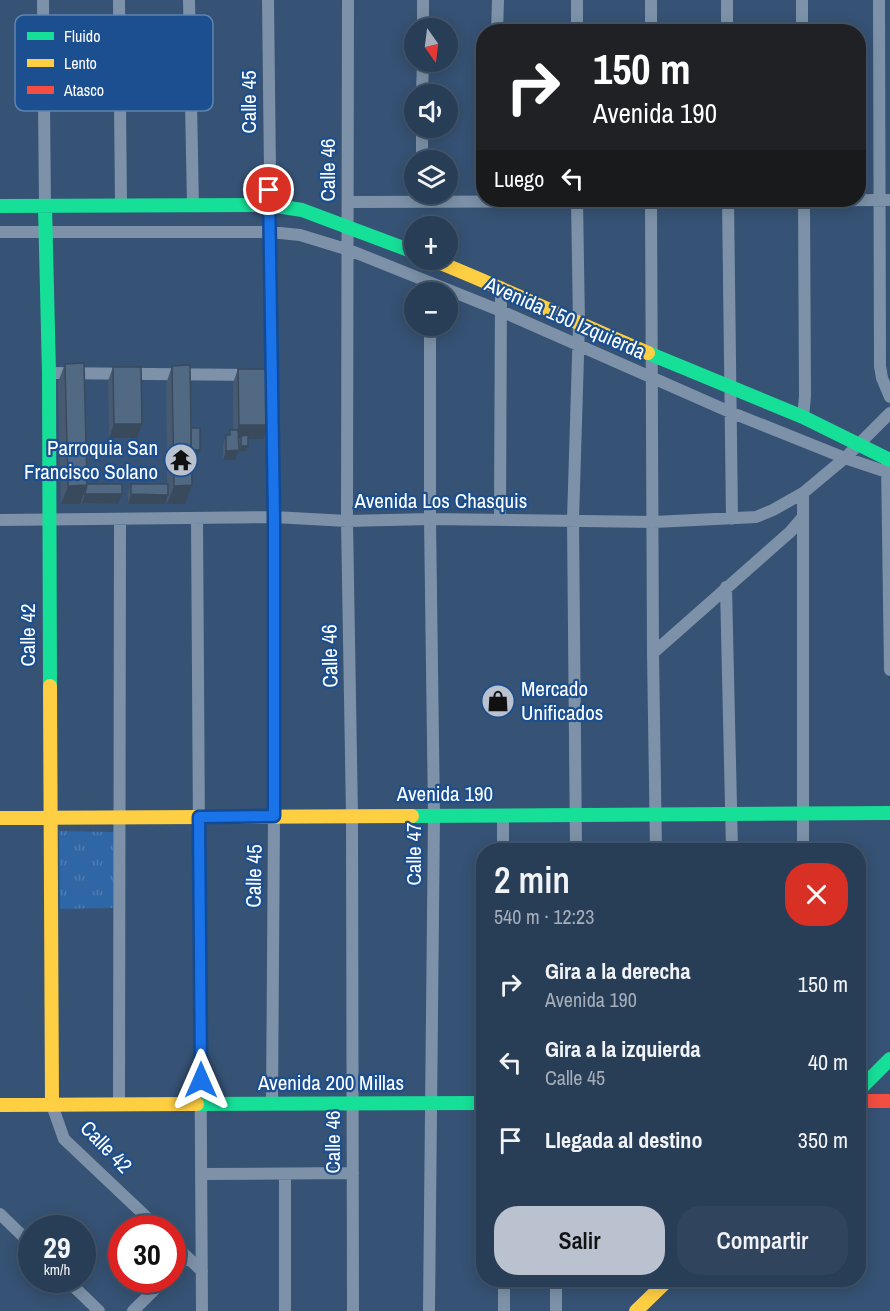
<!DOCTYPE html>
<html lang="es">
<head>
<meta charset="utf-8">
<style>
	body { margin:0; font-family:"Archivo Narrow",sans-serif; background:#30455d; color:#f1f3f6; height:100vh; display:flex; flex-direction:column; font-size:22px; white-space:nowrap }
	* { box-sizing:border-box; margin:0 }
	p { font-size:20px; color:#a5aeba }
	.icon { flex:none; width:33px; height:33px; fill:none; stroke:currentColor; stroke-width:2; stroke-linecap:round; stroke-linejoin:round }
	.map { position:relative; flex:1; overflow:hidden }
	.side { position:absolute; left:476px; top:843px; width:390px; height:444px; display:flex; flex-direction:column; background:#283e57; border-radius:24px; box-shadow:0 3px 15px #0003,0 0 0 2px #44576d }
	.side>* { flex:none }
	.guide { position:absolute; left:476px; top:24px; width:390px; height:183px; border-radius:24px; box-shadow:0 3px 15px #0003,0 0 0 2px #44576d; background:#202124; color:#fff; overflow:hidden }
	.needle { width:39px; rotate:166deg }
	.controls { position:absolute; left:404px; top:18px; display:grid; gap:12px }
	.controls a { display:grid; place-items:center; width:54px; height:54px; border-radius:50%; background:#283e57; box-shadow:0 3px 15px #0003,0 0 0 2px #44576d; font-size:30px }
	.speed { position:absolute; left:18px; top:1215px; display:flex; gap:12px; font-size:30px; font-weight:700; text-align:center }
	.speed>* { display:grid; place-content:center; width:78px; height:78px; border-radius:50%; background:#283e57; box-shadow:0 3px 15px #0003,0 0 0 2px #44576d; line-height:1 }
	.speed small { font-size:15px; font-weight:400 }
	.speed .limit { border:9px solid #d22; background:#fff; color:#111 }
	.pin { position:absolute; display:grid; place-items:center; width:51px; height:51px; color:#fff; margin:-26px; border:3px solid #fff; border-radius:50%; box-shadow:0 2px 6px #0007 }
	.me { position:absolute; width:66px; margin:-33px; rotate:0deg; stroke-linejoin:round; filter:drop-shadow(0 0 4px #0008) }
	.turn { display:flex; align-items:center; gap:21px; height:126px; padding:0 18px; font-size:27px }
	.turn .icon { width:78px; height:78px; stroke-width:2.5 }
	.turn b { display:block; font-size:42px; line-height:51px }
	.then { display:flex; align-items:center; height:57px; padding:0 18px; background:#0003; gap:12px; font-size:22px }
	.round { display:grid; place-items:center; flex:none; width:63px; height:63px; border-radius:24px; background:#30455d }
	.overview { display:flex; align-items:center; justify-content:space-between; height:102px; padding:0 18px }
	h1 { font-size:36px; font-weight:600; line-height:45px }
	.action { display:flex; gap:12px; margin-top:auto; padding:12px 18px }
	.action a { flex:1; height:69px; border-radius:24px; background:#b9c2ce; color:#111; font-size:24px; font-weight:600; line-height:69px; text-align:center }
	.action a+a { background:#30455d; color:#f1f3f6 }
	ul { padding:0; list-style:none }
	li { display:flex; align-items:center; gap:18px; height:78px; padding:0 18px }
	li div { flex:1 }
	li b { display:block; font-size:22px }
	li em { font-style:normal }
	.map>svg:first-child { display:block }
</style>
</head>
<body>
<div class="map">
<svg width="890" height="1311" viewBox="0 0 890 1311">
	<defs>
		<pattern id="park-tufts" width="24" height="20" patternUnits="userSpaceOnUse" patternTransform="scale(1.5)"><rect width="24" height="20" fill="#2f66a5"/><path d="M3 7l-1-3M5 7V3M7 7l1-3M15 17l-1-3M17 17v-4M19 17l1-3" fill="none" stroke="#4e7db2"/></pattern>
	</defs>
	<rect width="100%" height="100%" fill="#365274"/>
	<path fill="url(#park-tufts)" d="M59 831 115 832 113 908 60 909Z"/>
	<g fill="none" stroke-linecap="round" stroke-linejoin="round">
		<path stroke="#7d92a8" stroke-width="12" d="M43 0 45 206
			M119 0 121 205
			M189 0 193 206
			M268 0 274 517V817L272 1104
			M348 0 347 521 352 816 353 1311
			M577 0V32
			M651 0V32
			M727 0V32
			M802 0V32
			M879 0 880 366 882 378 890 397
			M423 28V0
			M497 32 498 0
			M422 94 423 62
			M422 160V128
			M651 200 653 653 656 850
			M728 200 732 519
			M348 202 890 200
			M0 232H270L300 235 349 250 501 311 730 412 845 458 890 473
			M49 373 253 375
			M803 417 805 396 804 200
			M887 464 890 670
			M197 518 202 1311
			M0 520 274 517 347 521 430 519 654 522 756 517 773 510 803 493 845 458 890 413
			M500 520 501 287
			M726 587 732 850
			M653 653 790 532 803 517
			M503 815V850
			M576 850 573 520 579 324 577 200
			M803 850V493
			M52 1105 64 1139 158 1228
			M119 1105 120 519
			M202 1174 353 1173
			M0 1214 32 1245
			M172 1243 202 1271
			M172 1271 187 1257
			M67 1280 99 1311
			M556 1280V1311
			M133 1311 164 1280
			M285 1311V1174
			M429 1311 434 815 430 519V326
			M504 1311V1280"/>
		<path stroke="#16e098" stroke-width="14" d="M0 206 270 205 302 210 414 252
			M45 206 49 373 50 686
			M648 353 803 417 890 460
			M412 816 890 813
			M858 1091 890 1059
			M197 1104 483 1103"/>
		<path stroke="#ffcf43" stroke-width="14" d="M433 260C506 289 576 323 648 353
			M50 686 52 1105
			M0 818 412 816
			M0 1105 197 1104
			M636 1311 668 1280"/>
		<path stroke="#f24e42" stroke-width="14" d="M858 1101H890"/>
	</g>
	<path fill="#475a72" d="M65 364 87 484 118 504 82 503V498L80 504H61L58 382Z
		M172 366 191 428 196 459H191L185 504H167V498L165 504H128V493L131 484H167L166 384Z
		M113 367 137 438H109L108 381Z
		M238 369 263 439H248V446L247 451H239V439H238L239 450 235 460H223V445L226 435H228L230 430H233V383Z"/>
	<path fill="#394a5c" d="M114 424H142L137 438H109Z
		M239 425H268L263 439H241V436L239 439H234Z
		M241 446H248L247 451H239Z
		M188 450H200L196 459H184Z
		M239 450 235 460H223L226 451Z
		M87 485 80 504H61L68 486Z
		M192 485 185 504H167L174 486Z
		M85 494H122L118 504 82 503Z
		M131 494 168 495 165 504H128Z"/>
	<path fill="#526984" stroke="#394a5c" stroke-width="1.5" d="M84 363 87 485 68 486 65 364Z
		M190 365 192 485 174 486 172 366Z
		M113 367H141L142 424H114Z
		M238 369H267L268 425H239Z
		M191 428H200V450H191Z
		M230 430H238L239 450 226 451V435H230Z
		M248 435V446H241V436Z
		M87 484H122V494H85Z
		M131 484H168V495L131 494Z"/>
	<g fill="none" stroke-linecap="round" stroke-linejoin="round">
		<defs>
			<path id="route" d="M201 1080 199 817 274 816V517L269 190"/>
		</defs>
		<use href="#route" stroke="#114b97" stroke-width="15"/>
		<use href="#route" stroke="#1a73e8" stroke-width="10"/>
	</g>
	<defs>
		<symbol id="temple-disc" viewBox="-11 -11 22 22"><circle r="9.5" fill="#b9c2ce" stroke="#1b4f8f"/><path d="M0-6L5-2H3V0L6.5 2.5H4V6H1.5V3h-3V6H-4V2.5H-6.5L-3 0V-2H-5Z" fill="#111"/></symbol>
		<symbol id="shop-disc" viewBox="-11 -11 22 22"><circle r="9.5" fill="#b9c2ce" stroke="#1b4f8f"/><path d="M-5-2.5h2.3a2.7 3.5 0 0 1 5.4 0H5L5.5 6h-11ZM-1.5-2.5h3a1.5 2.3 0 0 0-3 0Z" fill="#111"/></symbol>
	</defs>
	<g fill-rule="evenodd">
		<use href="#temple-disc" x="162" y="441" width="38" height="38"/>
		<use href="#shop-disc" x="479" y="682" width="38" height="38"/>
	</g>
	<g text-anchor="middle" stroke-width="4.5" stroke-linejoin="round" paint-order="stroke">
		<g font-size="21" fill="#fff" stroke="#1b4f8f">
			<text transform="translate(249 102) rotate(-90)" y="7">Calle 45</text>
			<text transform="translate(328 170) rotate(-90)" y="7">Calle 46</text>
			<text transform="translate(565 318) rotate(24)" y="7">Avenida 150 Izquierda</text>
			<text x="441" y="508">Avenida Los Chasquis</text>
			<text transform="translate(28 635) rotate(-90)" y="7">Calle 42</text>
			<text transform="translate(330 656) rotate(-91)" y="7">Calle 46</text>
			<text x="445" y="801">Avenida 190</text>
			<text transform="translate(414 854) rotate(-90)" y="7">Calle 47</text>
			<text transform="translate(254 876) rotate(-89)" y="7">Calle 45</text>
			<text x="331" y="1090">Avenida 200 Millas</text>
			<text transform="translate(333 1142) rotate(-90)" y="7">Calle 46</text>
			<text transform="translate(106 1147) rotate(46)" y="7">Calle 42</text>
		</g>
		<g font-size="21" fill="#fff" stroke="#1b4f8f" text-anchor="end">
			<text x="158" y="455">Parroquia San<tspan x="158" dy="24">Francisco Solano</tspan></text>
			<text x="521" y="696" text-anchor="start">Mercado<tspan x="521" dy="24">Unificados</tspan></text>
		</g>
	</g>
	<rect x="15" y="15" width="198" height="96" rx="9" fill="#1b4f8f" stroke="#5f84b1" stroke-width="1.5"/>
	<rect x="27" y="32" width="27" height="8" fill="#16e098"/>
	<rect x="27" y="59" width="27" height="8" fill="#ffcf43"/>
	<rect x="27" y="86" width="27" height="8" fill="#f24e42"/>
	<g font-size="16" fill="#fff">
		<text x="64" y="42">Fluido</text>
		<text x="64" y="69">Lento</text>
		<text x="64" y="96">Atasco</text>
	</g>
</svg>
<div class="controls">
<a><svg class="needle" viewBox="-14 -14 28 28"><path d="M0-13l5 13h-10z" fill="#e53935"/><path d="M0 13l5-13h-10z" fill="#a5aeba"/></svg></a>
<a><svg class="icon" aria-label="sound" viewBox="0 0 24 24"><path d="M4 9h4l5-4v14l-5-4H4zM17 9q2 3 0 6"/></svg></a>
<a><svg class="icon" aria-label="layers" viewBox="0 0 24 24"><path d="M12 4l9 5-9 5-9-5zM3 14l9 5 9-5"/></svg></a>
<a>+</a>
<a>−</a>
</div>
<div class="speed"><div>29<small>km/h</small></div><div class="limit">30</div></div>
<div class="pin" style="left:269px;top:190px;background:#d93025"><svg class="icon" aria-label="arrive" viewBox="0 0 24 24"><path d="M6 21V4h12l-3 4 3 4H6"/></svg></div>
<svg class="me" style="left:201px;top:1080px" viewBox="-20 -20 40 40"><path d="M0-17L14 15 0 8-14 15z" fill="#1a73e8" stroke="#fff" stroke-width="4"/></svg>
<div class="guide">
<div class="turn"><svg class="icon" aria-label="right" viewBox="0 0 24 24"><path d="M7 20v-9h11M14 6l5 5-5 5"/></svg><div><b>150 m</b>Avenida 190</div></div>
<div class="then">Luego<svg class="icon" aria-label="left" viewBox="0 0 24 24"><path d="M17 20v-9H6M10 6l-5 5 5 5"/></svg></div>
</div>
<section class="side">
<div class="overview"><div><h1>2 min</h1><p>540 m · 12:23</p></div><a class="round" style="background:#d93025;color:#fff"><svg class="icon" aria-label="close" viewBox="0 0 24 24"><path d="M6 6l12 12M18 6L6 18"/></svg></a></div>
<ul>
<li><svg class="icon" aria-label="right" viewBox="0 0 24 24"><path d="M7 20v-9h11M14 6l5 5-5 5"/></svg><div><b>Gira a la derecha</b><p>Avenida 190</p></div><em>150 m</em></li>
<li><svg class="icon" aria-label="left" viewBox="0 0 24 24"><path d="M17 20v-9H6M10 6l-5 5 5 5"/></svg><div><b>Gira a la izquierda</b><p>Calle 45</p></div><em>40 m</em></li>
<li><svg class="icon" aria-label="arrive" viewBox="0 0 24 24"><path d="M6 21V4h12l-3 4 3 4H6"/></svg><div><b>Llegada al destino</b></div><em>350 m</em></li>
</ul>
<div class="action"><a>Salir</a><a>Compartir</a></div>
</section>
</div>
</body>
</html>
